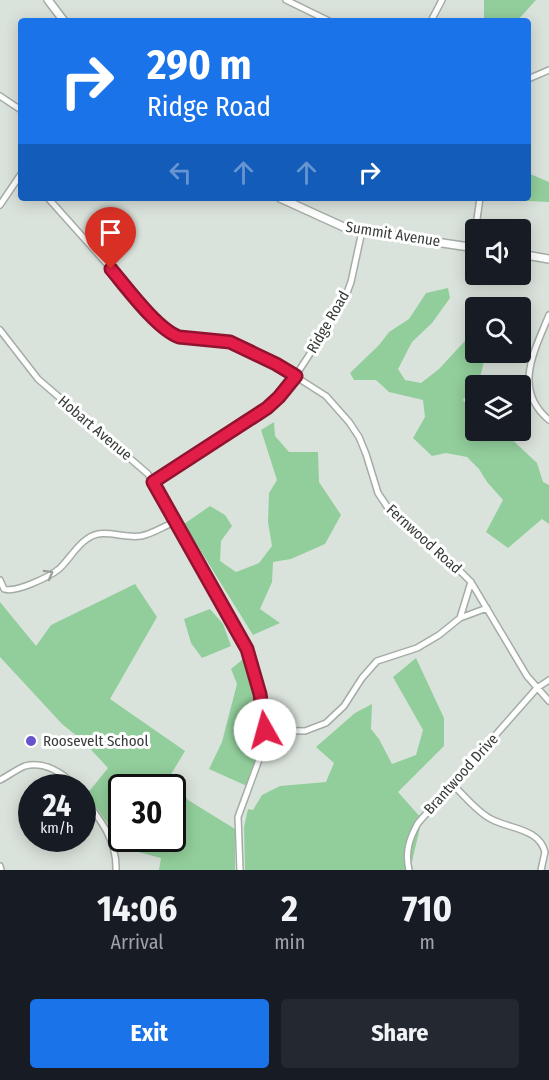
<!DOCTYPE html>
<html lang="en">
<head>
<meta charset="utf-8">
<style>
	body { margin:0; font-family:"Fira Sans Condensed",sans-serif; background:#242831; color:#f1f3f6; height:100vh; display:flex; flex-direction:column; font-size:22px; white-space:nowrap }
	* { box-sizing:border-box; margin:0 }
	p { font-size:20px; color:#9ea1a6 }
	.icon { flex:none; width:33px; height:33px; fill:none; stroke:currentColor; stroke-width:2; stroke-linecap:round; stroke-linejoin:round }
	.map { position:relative; height:870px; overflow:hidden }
	.panel { display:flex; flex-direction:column; background:#171b24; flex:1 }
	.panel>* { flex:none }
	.banner { position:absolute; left:18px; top:18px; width:513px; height:183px; border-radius:6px; box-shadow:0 3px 15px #0003; background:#1a73e8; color:#fff; overflow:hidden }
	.controls { position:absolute; left:465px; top:219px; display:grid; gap:12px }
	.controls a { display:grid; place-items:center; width:66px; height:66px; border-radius:6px; background:#171b24; box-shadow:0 3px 15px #0003; font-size:30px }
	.speed { position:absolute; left:18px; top:774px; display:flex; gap:12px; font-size:30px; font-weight:700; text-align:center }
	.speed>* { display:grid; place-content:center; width:78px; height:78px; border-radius:50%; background:#171b24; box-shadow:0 3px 15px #0003; line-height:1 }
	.speed small { font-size:15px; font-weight:400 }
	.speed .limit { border:3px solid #111; border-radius:9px; background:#fff; color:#111 }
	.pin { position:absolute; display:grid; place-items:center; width:51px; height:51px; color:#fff; margin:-62px -26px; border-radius:50% 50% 50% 0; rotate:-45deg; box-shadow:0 0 6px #0007 }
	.pin .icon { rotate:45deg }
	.me { position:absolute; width:66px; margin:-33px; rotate:353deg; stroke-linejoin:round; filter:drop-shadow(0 0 4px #0008) }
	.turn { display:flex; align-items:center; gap:21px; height:126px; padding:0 30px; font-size:27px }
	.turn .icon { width:78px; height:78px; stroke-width:2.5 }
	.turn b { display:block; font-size:42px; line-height:51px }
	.lanes { display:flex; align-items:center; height:57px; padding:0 30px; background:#0003; justify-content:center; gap:30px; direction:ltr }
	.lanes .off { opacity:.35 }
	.eta { display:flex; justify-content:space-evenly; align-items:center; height:102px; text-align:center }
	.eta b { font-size:36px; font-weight:700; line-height:42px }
	.action { display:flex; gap:12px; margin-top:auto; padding:12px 30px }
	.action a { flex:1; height:69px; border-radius:6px; background:#1a73e8; color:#fff; font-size:24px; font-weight:700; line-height:69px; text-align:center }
	.action a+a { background:#242831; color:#f1f3f6 }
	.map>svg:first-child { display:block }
</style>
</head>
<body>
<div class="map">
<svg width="549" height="870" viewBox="0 0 549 870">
	<rect width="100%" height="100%" fill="#dae3db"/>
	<path fill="#92ce9b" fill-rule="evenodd" d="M484 0H536L517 21H484Z
		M528 173 549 182V202L488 199 528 198Z
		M448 288 450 298 432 323 412 342 398 369 405 380 421 383 439 369 475 330 476 352 485 353C481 380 480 379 463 400L475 415 476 430 503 431 537 463 543 482 549 485V524L542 519 508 548 486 532 503 500 487 482 479 469 467 457 446 453 432 456 413 438 425 417 423 400 389 392 376 380H354L350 373 379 345 389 332 409 319 426 293Z
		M274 422 275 436 289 452H318L319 482 341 515 325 544 291 559 273 562 272 582 260 609 280 623 253 635 184 524 210 506 225 515 232 526 221 541 220 561 236 572 259 563 272 546 268 522 269 493 277 480 261 430Z
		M135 584 157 617 110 699 185 751 170 776 188 800 235 829V870H159L161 858 120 847 110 827 87 794 108 768 83 741 62 724 0 657V602L36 646 51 625ZM122 788H172V838H122Z
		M210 609 223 624 231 646 202 658 191 643 184 619Z
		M416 658 444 718V746L398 792 422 819 410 870H245L244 827 248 809 253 810 262 795 280 786 326 782 334 763 316 747 355 713 372 704 371 729 379 739 392 764 416 755 423 730 393 677Z
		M243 659 260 716 259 747 247 786 209 769 222 742 237 684 231 669Z"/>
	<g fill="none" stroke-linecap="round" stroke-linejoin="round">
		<defs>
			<path id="minor" d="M286 0 329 21
				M431 21 442 0
				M528 79 549 70
				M0 96 21 110
				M48 198 165 329 179 337 230 342 276 364 326 396 349 422 359 437 366 454 378 493 388 508 395 517 447 558 471 582 527 676 549 701
				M0 205 21 174
				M473 247 480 198
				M549 315C535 350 512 389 549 420
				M0 330 38 379 148 474 247 649 260 694 265 730 260 757 238 817 240 870
				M153 481 267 408 289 386 335 315 345 298 351 282 362 231
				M0 580 4 589C16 593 49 577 59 569 69 560 76 546 87 539 103 527 122 539 141 536 152 534 164 526 175 522
				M460 618 471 582
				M265 730 305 731 326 723 344 706 362 678 377 661 417 648 439 635 460 618 487 608
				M0 780C8 776 17 769 25 766 44 761 65 773 76 788
				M452 784C464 795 477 812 491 819 509 829 539 828 545 852L541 870
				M82 796C100 819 117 840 116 870
				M0 866 1 870
				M409 870C405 852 409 839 418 823L537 688 549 680"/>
			<path id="tertiary" d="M48 0 64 21
				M280 198 348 229 476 248
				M520 254 549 259"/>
		</defs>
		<use href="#minor" stroke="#a4ada5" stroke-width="8"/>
		<use href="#tertiary" stroke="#a4ada5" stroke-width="10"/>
		<use href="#minor" stroke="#fff" stroke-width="5"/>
		<use href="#tertiary" stroke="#fff" stroke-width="7"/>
	</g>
	<defs><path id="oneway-chevron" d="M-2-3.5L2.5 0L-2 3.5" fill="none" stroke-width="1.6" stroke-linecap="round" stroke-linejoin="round" transform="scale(1.5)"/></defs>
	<use stroke="#9c9e9c" href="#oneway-chevron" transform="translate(49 574) rotate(-29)"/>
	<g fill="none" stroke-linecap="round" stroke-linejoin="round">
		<defs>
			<path id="route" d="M111 269C127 288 157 329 179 337L230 342 276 364 296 376 279 397 267 408 153 482 247 649 260 694 265 730"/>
		</defs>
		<use href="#route" stroke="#92132f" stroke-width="15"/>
		<use href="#route" stroke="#e11d48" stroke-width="10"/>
	</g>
	<circle fill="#6654cd" stroke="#fff" stroke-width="2" cx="31" cy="741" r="6"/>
	<g text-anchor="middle" stroke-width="6" stroke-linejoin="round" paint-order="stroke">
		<g font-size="15" fill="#383c39" stroke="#fff">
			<text transform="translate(393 234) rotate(9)" y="5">Summit Avenue</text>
			<text transform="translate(328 322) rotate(-60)" y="5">Ridge Road</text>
			<text transform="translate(95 428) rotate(40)" y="5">Hobart Avenue</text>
			<text transform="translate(424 539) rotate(42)" y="5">Fernwood Road</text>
			<text transform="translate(461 774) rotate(-48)" y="5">Brantwood Drive</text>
		</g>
		<g font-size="15" fill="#383c39" stroke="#fff" text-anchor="start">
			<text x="43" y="746">Roosevelt School</text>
		</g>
	</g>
</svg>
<div class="controls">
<a><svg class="icon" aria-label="sound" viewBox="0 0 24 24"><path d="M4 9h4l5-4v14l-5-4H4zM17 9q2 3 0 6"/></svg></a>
<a><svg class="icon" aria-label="search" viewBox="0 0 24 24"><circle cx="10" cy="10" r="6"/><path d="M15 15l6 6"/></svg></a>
<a><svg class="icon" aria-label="layers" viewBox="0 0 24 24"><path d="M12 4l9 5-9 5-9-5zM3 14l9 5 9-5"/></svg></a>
</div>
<div class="speed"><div>24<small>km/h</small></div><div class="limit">30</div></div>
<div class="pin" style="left:111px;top:269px;background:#d93025"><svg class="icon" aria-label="arrive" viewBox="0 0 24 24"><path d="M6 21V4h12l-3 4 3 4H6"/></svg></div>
<svg class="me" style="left:265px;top:730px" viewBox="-20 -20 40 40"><circle r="19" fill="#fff"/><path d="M0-13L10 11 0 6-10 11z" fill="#e11d48"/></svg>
<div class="banner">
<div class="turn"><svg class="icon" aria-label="right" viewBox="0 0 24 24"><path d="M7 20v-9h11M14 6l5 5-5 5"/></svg><div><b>290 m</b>Ridge Road</div></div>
<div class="lanes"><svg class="icon off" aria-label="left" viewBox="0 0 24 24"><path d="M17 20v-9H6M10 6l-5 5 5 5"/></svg><svg class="icon off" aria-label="ahead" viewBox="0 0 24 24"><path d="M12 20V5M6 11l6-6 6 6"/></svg><svg class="icon off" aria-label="ahead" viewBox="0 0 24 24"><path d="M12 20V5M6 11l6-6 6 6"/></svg><svg class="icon" aria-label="right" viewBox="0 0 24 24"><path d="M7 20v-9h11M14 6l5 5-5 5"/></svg></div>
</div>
</div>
<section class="panel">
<div class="eta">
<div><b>14:06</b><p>Arrival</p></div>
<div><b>2</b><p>min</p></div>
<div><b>710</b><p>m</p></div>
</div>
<div class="action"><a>Exit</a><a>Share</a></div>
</section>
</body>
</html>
